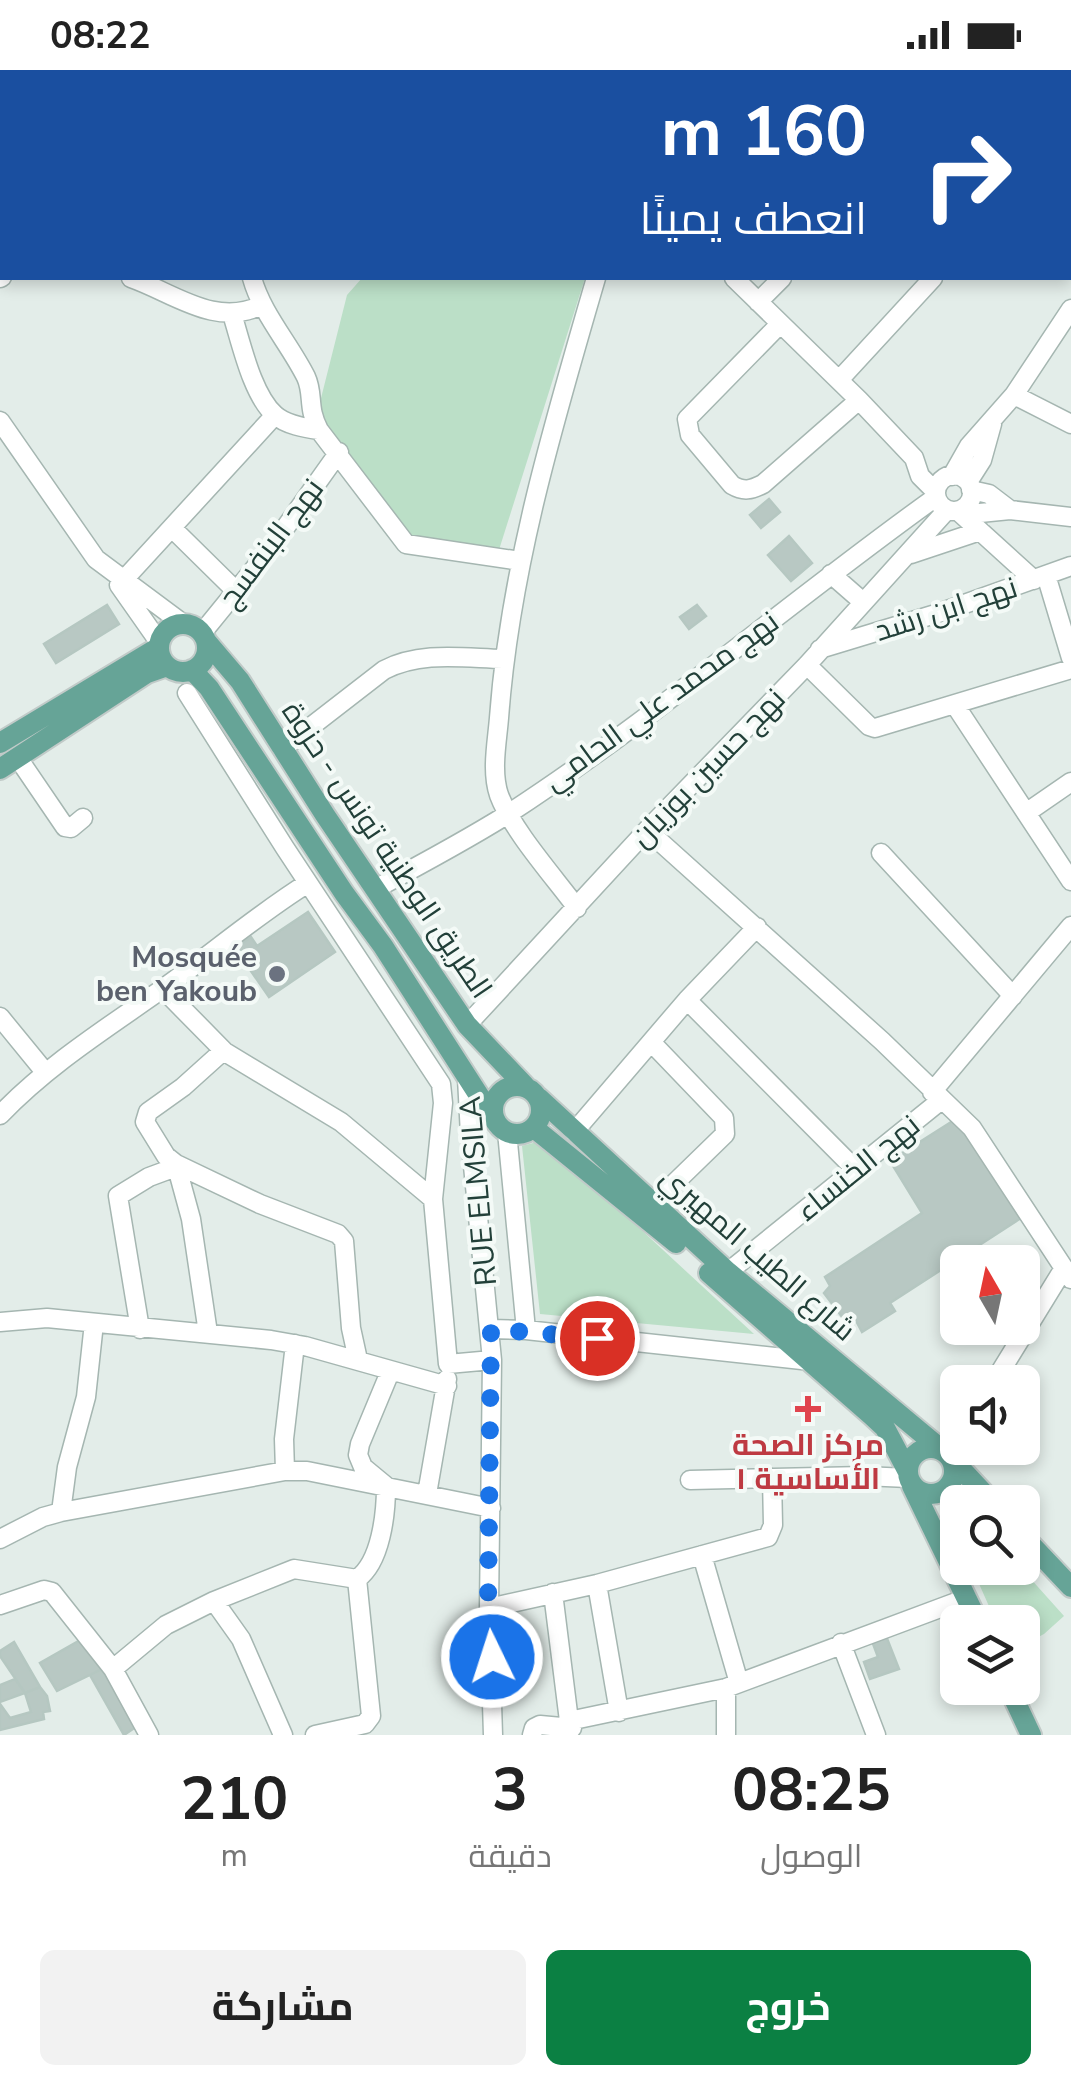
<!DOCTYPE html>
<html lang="ar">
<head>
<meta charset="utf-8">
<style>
	body { margin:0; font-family:"Nunito Sans",Cairo,sans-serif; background:#f2f2f2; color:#222; direction:rtl; height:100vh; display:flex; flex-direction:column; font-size:38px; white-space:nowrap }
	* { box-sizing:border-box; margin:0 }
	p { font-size:32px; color:#767676 }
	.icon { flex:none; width:55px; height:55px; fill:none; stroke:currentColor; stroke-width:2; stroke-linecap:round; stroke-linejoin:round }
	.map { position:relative; height:1665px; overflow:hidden; direction:ltr }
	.panel { display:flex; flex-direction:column; background:#fff; flex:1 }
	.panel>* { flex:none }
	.top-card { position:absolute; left:0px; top:0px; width:1072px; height:210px; box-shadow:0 5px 15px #0003; direction:rtl; background:#1a4fa0; color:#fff; overflow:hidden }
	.needle { width:65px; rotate:351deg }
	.controls { position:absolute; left:940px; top:1175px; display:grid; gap:20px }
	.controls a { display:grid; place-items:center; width:100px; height:100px; border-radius:15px; background:#fff; box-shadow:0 5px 15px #0003; font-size:50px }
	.pin { position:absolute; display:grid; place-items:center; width:85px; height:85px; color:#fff; margin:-42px; border:5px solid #fff; border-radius:50%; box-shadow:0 2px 10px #0007 }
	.me { position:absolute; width:110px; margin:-55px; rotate:356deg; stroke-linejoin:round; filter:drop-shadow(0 0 8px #0008) }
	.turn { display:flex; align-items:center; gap:35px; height:210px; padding:0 40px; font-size:45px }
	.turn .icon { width:130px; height:130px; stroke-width:2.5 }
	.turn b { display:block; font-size:70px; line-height:85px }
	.eta { display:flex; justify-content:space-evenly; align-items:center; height:170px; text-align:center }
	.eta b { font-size:60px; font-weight:700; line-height:70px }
	.button { display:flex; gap:20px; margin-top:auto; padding:20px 40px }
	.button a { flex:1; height:115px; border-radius:15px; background:#0b8043; color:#fff; font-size:40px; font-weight:700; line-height:115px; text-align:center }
	.button a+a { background:#f2f2f2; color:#222 }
	.status { display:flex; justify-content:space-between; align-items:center; height:70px; padding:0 50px; background:#fff; direction:ltr }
	.status svg { height:28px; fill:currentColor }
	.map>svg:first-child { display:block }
</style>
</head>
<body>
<div class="status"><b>08:22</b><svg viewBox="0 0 49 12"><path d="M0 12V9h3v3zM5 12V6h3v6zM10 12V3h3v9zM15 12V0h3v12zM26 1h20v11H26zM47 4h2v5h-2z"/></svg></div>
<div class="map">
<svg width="1071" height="1665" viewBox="0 0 1071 1665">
	<rect width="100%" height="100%" fill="#e3ede9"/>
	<path fill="#bbdfc7" d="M362 208H585L498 483 405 466 317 344 347 225Z
		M544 1070 754 1264 540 1244 522 1076Z
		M972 1498H1021L1064 1546 1044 1564 1023 1575 1022 1552H996Z"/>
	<path fill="#b8c8c3" stroke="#b5c7c1" stroke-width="2.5" d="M769 429 780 442 761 458 750 445Z
		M789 466 812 493 791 511 768 485Z
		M107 535 119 554 56 593 44 574Z
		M697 535 706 546 689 559 680 547Z
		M308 842 335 882 269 927 235 878 251 867 257 876Z
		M956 1049 1021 1148 890 1233 895 1241 862 1262 853 1245 846 1252 824 1223 830 1216 825 1207 922 1143 890 1091Z
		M886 1566 899 1599 870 1609 864 1592 878 1587 872 1571Z
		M84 1568 104 1598 57 1621 40 1593Z
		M14 1572 40 1617 25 1623 0 1586V1581Z
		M104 1598 137 1656 124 1665 90 1605Z
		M15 1609 25 1623 0 1632V1615Z
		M40 1617 47 1626 50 1641 43 1642 44 1649 0 1660V1634L10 1648 31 1642 25 1623Z"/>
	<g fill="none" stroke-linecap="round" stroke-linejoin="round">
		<defs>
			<path id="minor" d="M28 0V2
				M186 0 187 2
				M357 0 358 2
				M488 0 496 2
				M913 0 917 2
				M583 2 586 0
				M707 2 709 0
				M0 44 2 43
				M1070 149 1071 150
				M0 208 2 207
				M131 208C174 223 215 258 262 235
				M252 208C262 244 289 273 306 307 314 324 307 338 319 360L406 474 520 491
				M734 208 859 330 914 388 920 406 936 422
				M758 232 782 208
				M232 244C241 272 252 325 275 345 286 355 305 358 319 360
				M780 254 687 349 690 365 732 415C744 422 751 420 763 414L859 330
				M840 309 933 208
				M1014 325 1071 354
				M0 351 96 489 182 553
				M936 423a18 18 0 1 1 36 0a18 18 0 1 1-36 0Z
				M952 406 969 376 1014 325 1071 239
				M968 412 982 390 992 354
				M971 420 989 424 1010 440
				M962 439 980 443 1010 440 1071 447
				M958 441 1034 510
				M173 459 237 522
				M911 484 980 461
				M831 504 863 532
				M1046 505 1071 588
				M119 515 275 345
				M119 515 159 572
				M202 563 268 482 339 382
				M820 579 942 542 1071 496
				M807 595 869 656 875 658 1071 599
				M187 623 285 778 441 1014 443 1033 433 1129 448 1294 492 1290
				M955 635 1071 811
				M282 679 384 600C421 581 462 588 503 589
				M18 688 65 757 71 758 83 748
				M1026 743 1071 712
				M647 760 882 971 972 1058 1071 1209
				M881 783 1013 926
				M375 819C420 795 465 771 508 744 657 647 792 530 936 427
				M577 838C554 807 512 760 499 725 491 701 497 673 499 648 510 498 554 352 596 208
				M163 919 225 982 341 1052 433 1129
				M687 930 757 857
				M0 947 45 1002
				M467 955 647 760 807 595 947 440
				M652 973 724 1048 725 1064 653 1134
				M223 981 183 1017 148 1042 145 1052 166 1086 176 1094 260 1134 338 1164 344 1171 351 1258 358 1290
				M467 1008 470 1065 492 1290 489 1538 493 1665
				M932 1022 1071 856
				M0 1045C49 994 107 958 165 917 213 883 258 844 308 813
				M507 1062 526 1260
				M574 1062 687 930 856 1100
				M176 1094 191 1149 208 1263
				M728 1202 940 1031
				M0 1252 47 1248 271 1270 305 1276 447 1316
				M140 1259 118 1126 149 1107 176 1097
				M491 1259 526 1260 811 1291
				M994 1312 1064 1198
				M947 1384 958 1371
				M285 1401 284 1369 295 1274
				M690 1410 864 1406 908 1408
				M427 1424 447 1309
				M61 1442 67 1397 86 1327 94 1253
				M0 1469 43 1447 61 1442 285 1401H307L491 1438
				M702 1485 739 1613
				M597 1514 619 1642
				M553 1523 569 1651
				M0 1535 44 1520 52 1522 113 1599 149 1665
				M489 1538 597 1514 768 1467 773 1455 772 1408
				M841 1573 876 1665
				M113 1599 166 1555 214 1531
				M726 1618V1665
				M283 1665 241 1569 214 1531 294 1499 357 1509C381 1492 386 1444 386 1416L363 1397 358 1385 360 1374 390 1302
				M315 1665 365 1654 371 1646 357 1509
				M532 1665 534 1658 540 1655 572 1658 569 1651 726 1618 967 1528"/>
			<path id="major" d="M159 578a24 24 0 1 1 48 0a24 24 0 1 1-48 0Z
				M206 571 240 611 325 745 467 955 525 1016
				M192 600 209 618 344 823 383 876 496 1052
				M0 673 159 577
				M0 699 147 603 167 596
				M493 1040a24 24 0 1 1 48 0a24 24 0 1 1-48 0Z
				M539 1028 728 1202 942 1380
				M534 1058 676 1173
				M709 1203 871 1345 885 1358 907 1400
				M908 1401a23 23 0 1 1 46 0a23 23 0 1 1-46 0Z
				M951 1388 992 1432
				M912 1416 978 1552
				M1022 1465 1071 1517
				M939 1471 958 1450
				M1009 1618 1031 1665"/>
		</defs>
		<use href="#minor" stroke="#a5b6b1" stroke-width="21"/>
		<use href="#major" stroke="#c1cac8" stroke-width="24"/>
		<use href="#minor" stroke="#fff" stroke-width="18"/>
		<use href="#major" stroke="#66a497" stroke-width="20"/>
	</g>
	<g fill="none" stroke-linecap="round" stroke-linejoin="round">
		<path stroke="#1a73e8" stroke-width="18" stroke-dasharray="0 32.4" d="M492 1587 488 1538 491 1259 597 1268"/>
	</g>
	<circle fill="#6b7280" stroke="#f4faf7" stroke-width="4" cx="277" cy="904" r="10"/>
	<path fill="#e0444e" stroke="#f4faf7" stroke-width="4" d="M803 1324h10v10h10v10h-10v10h-10v-10h-10v-10h10z"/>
	<g text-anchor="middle" stroke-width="8" stroke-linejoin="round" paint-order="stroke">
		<g font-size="30" fill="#224039" stroke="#f4faf7">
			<text transform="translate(271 473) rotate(-53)" y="10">نهج البنفسج</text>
			<text transform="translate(946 539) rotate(-18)" y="10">نهج ابن رشد</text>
			<text transform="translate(661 631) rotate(-36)" y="10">نهج محمد علي الحامي</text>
			<text transform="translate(708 698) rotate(-46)" y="10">نهج حسين بوزيان</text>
			<text transform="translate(387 780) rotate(56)" y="10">الطريق الوطنية تونس - حزوة</text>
			<text transform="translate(858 1098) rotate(-39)" y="10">نهج الخنساء</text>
			<text transform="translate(478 1121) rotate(-95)" y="10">RUE ELMSILA</text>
			<text transform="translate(758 1184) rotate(41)" y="10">شارع الطيب المهيري</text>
		</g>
		<g font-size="30" font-weight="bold" fill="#5b616d" stroke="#f4faf7" text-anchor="end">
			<text x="257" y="897">Mosquée<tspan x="257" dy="34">ben Yakoub</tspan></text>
		</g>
		<g font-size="30" font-weight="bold" fill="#be3a42" stroke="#f4faf7">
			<text x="808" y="1385">مركز الصحة<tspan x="808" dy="34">الأساسية ١</tspan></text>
		</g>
	</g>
</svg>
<div class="controls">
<a><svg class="needle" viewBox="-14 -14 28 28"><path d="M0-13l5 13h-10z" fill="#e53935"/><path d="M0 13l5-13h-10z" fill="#767676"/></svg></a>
<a><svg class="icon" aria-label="sound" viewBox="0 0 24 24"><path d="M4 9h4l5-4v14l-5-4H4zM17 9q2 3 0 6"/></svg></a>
<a><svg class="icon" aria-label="search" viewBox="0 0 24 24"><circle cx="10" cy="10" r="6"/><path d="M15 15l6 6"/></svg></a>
<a><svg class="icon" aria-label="layers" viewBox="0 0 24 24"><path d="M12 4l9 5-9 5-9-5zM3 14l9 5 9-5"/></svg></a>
</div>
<div class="pin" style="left:597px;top:1268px;background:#d93025"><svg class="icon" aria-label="arrive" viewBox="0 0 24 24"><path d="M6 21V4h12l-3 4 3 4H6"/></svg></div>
<svg class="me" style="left:492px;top:1587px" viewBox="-20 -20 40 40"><circle r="17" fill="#1a73e8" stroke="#fff" stroke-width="3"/><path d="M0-11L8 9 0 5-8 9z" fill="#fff"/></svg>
<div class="top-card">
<div class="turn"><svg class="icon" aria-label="right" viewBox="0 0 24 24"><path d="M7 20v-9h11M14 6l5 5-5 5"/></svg><div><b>160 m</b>انعطف يمينًا</div></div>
</div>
</div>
<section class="panel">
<div class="eta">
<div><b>08:25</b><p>الوصول</p></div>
<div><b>3</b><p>دقيقة</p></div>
<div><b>210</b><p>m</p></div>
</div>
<div class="button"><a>خروج</a><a>مشاركة</a></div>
</section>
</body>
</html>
